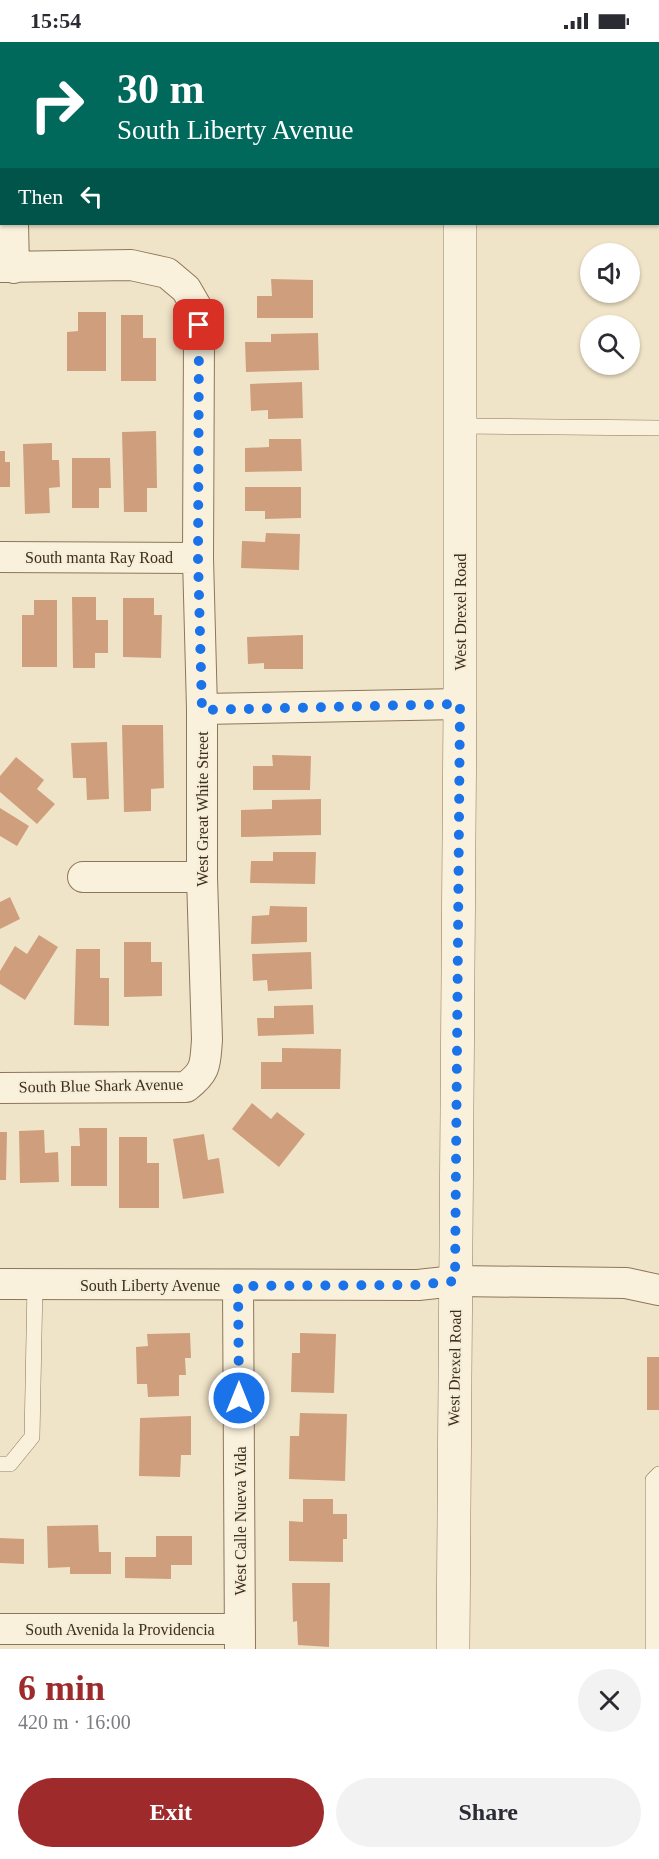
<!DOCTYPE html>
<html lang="en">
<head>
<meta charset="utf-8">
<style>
	body { margin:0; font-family:"Times New Roman",serif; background:#f2f2f3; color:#2b2b33; height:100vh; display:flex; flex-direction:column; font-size:22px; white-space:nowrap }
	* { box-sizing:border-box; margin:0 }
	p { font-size:20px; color:#7c7c81 }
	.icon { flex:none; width:33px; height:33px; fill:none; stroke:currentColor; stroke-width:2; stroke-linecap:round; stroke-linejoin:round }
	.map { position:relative; height:1607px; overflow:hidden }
	.drawer { display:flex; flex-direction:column; background:#fff; flex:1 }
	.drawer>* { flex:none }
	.guide { position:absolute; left:0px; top:0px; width:660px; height:183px; box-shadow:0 2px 4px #0004; background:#00695c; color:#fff; overflow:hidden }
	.tools { position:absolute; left:580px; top:201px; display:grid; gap:12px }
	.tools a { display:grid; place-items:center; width:60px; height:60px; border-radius:50%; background:#fff; box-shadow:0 2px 4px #0004; font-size:30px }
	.pin { position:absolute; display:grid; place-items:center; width:51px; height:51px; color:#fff; margin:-26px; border-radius:12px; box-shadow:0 3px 9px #0006 }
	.me { position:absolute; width:66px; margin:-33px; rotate:0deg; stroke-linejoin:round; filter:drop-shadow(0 0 4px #0008) }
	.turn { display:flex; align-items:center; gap:21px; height:126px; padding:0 18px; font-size:27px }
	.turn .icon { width:78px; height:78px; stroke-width:2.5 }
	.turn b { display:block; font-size:42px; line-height:51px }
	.then { display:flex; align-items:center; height:57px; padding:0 18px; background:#0003; gap:12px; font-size:22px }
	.round { display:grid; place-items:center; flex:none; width:63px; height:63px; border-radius:32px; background:#f2f2f3 }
	.overview { display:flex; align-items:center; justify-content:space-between; height:102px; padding:0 18px }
	h1 { font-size:36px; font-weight:600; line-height:45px; color:#9e2a2b }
	.action { display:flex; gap:12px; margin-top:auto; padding:12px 18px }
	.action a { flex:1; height:69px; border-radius:36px; background:#9e2a2b; color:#fff; font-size:24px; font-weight:600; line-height:69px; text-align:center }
	.action a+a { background:#f2f2f3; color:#2b2b33 }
	.status { display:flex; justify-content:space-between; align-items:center; height:42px; padding:0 30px; background:#fff; direction:ltr }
	.status svg { height:16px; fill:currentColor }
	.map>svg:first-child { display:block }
</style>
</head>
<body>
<div class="status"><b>15:54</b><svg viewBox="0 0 49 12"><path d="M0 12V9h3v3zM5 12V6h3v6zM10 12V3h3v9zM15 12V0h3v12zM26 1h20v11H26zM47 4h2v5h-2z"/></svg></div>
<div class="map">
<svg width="659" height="1607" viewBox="0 0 659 1607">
	<rect width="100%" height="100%" fill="#f0e4c8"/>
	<path fill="#cf9f7d" d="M271 237 313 238V276H257V254H272Z
		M78 270H106V329H67V290L78 289Z
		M121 273H143V296H156V339H121Z
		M318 291 319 328 246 330 245 300H271V292Z
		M302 340 303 376 268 377V368L251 369 250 342Z
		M156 389 157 446H147V470H124L122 390Z
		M269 397H301L302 429 245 430V406L269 405Z
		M52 401V418H59L60 445 49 446 50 471 25 472 23 402Z
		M0 409H5V420H10V445H0Z
		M72 416H110L111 446H99V466H72Z
		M245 445H301V476L265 477V469H245Z
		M266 491 300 492 299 528 241 526 242 499 265 500Z
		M72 555H96V578H108V611H95V626H73Z
		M123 556H154V573H162L161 616 123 615Z
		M34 558H57V625H22V573H34Z
		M303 593V627H264V621L248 622 247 595Z
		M122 683H163L164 746 151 747V769L124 770Z
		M107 700 109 757 87 758 86 736H73L71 701Z
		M272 713 311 714 310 748H253V724H273Z
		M16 715 44 738 37 747 55 762 37 782 0 750V734Z
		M321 757V793L241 795V768L272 767V758Z
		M0 766 29 784 17 804 0 794Z
		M273 810H316L315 842 250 841 251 819H273Z
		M10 855 20 877 0 887V860Z
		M270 864 307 865V900L251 902 252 874 269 873Z
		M39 893 58 905 25 958 0 942V929L15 904 27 912Z
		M124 900H151V920H162V954L124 955Z
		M76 907H100V936H109V984L74 983Z
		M311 910 312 947 268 949 267 938 253 939 252 912Z
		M313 963 314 992 258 994 257 976H274V964Z
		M282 1006 341 1007 340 1047H261V1020H282Z
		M252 1061 271 1077 277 1070 305 1092 279 1125 232 1087Z
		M79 1086H107V1144H71V1104H80Z
		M44 1088 45 1111 58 1110 59 1140 20 1141 19 1089Z
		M0 1090H7L6 1138H0Z
		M204 1092 208 1118 219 1116 224 1151 183 1157 173 1097Z
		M119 1095H147V1121H159V1166H119Z
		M190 1291 191 1316H185L186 1333H179V1354L148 1355 147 1342H137L136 1305 148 1304 147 1292Z
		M300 1291 336 1292 334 1351 291 1350 292 1311H300Z
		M647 1315H659V1368H647Z
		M300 1371 347 1372 345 1439 289 1437 290 1394H299Z
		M191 1374V1413H181L180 1435 139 1434 140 1376Z
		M303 1457H333V1472H347V1497H343V1520L289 1519V1479L303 1480Z
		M98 1483 99 1510H111V1532H70V1525L48 1526 47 1484Z
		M156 1494H192V1523H171V1537L125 1536V1515H156Z
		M0 1496 24 1497V1522L0 1521Z
		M292 1541H330L329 1605 298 1603 297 1579 293 1580Z"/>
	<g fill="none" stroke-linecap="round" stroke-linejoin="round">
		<defs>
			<path id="service" d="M219 0V2
				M358 2V0
				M658 48H659
				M460 384 659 386
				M0 1422H10L32 1395 35 1242
				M653 1607V1438L659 1432"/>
			<path id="minor" d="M10 0V2
				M13 182 14 226
				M0 225 131 223 167 231 186 247 197 266 199 296 198 516 202 667V835L207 998C205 1022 207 1029 186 1045L0 1046
				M0 515 198 516
				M202 667 460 662
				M83 835H202
				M0 1242 418 1243 455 1239 626 1241 659 1248
				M238 1244 240 1607
				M0 1587H240"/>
			<path id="tertiary" d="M461 0V2
				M453 1607 460 662V182"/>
		</defs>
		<use href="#service" stroke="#8d765c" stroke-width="16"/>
		<use href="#minor" stroke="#8d765c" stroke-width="32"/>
		<use href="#tertiary" stroke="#8d765c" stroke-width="34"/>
		<use href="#service" stroke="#faf1dc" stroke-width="15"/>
		<use href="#minor" stroke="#faf1dc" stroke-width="30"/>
		<use href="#tertiary" stroke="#faf1dc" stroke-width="33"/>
	</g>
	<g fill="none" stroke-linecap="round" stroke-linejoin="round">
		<path stroke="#1a73e8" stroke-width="10" stroke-dasharray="0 18" d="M199 283 198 516 202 668 460 662 455 1239 418 1243 238 1244 239 1356"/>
	</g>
	<g text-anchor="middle" stroke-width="4.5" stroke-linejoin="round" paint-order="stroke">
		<g font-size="16" fill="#3d2e20" stroke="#f7eed8">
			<text x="99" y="521">South manta Ray Road</text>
			<text transform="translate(460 570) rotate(-90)" y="6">West Drexel Road</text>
			<text transform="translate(202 767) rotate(-90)" y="6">West Great White Street</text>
			<text transform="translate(101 1043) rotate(-1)" y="6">South Blue Shark Avenue</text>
			<text x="150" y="1249">South Liberty Avenue</text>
			<text transform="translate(454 1326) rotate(-89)" y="6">West Drexel Road</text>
			<text transform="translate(240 1479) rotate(-90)" y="6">West Calle Nueva Vida</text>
			<text x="120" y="1593">South Avenida la Providencia</text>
		</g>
	</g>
</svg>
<div class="tools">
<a><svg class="icon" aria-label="sound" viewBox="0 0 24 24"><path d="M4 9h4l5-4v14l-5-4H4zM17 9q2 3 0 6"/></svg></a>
<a><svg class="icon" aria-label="search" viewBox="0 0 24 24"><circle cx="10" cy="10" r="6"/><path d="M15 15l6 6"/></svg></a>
</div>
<div class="pin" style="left:199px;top:283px;background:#d93025"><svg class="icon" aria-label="arrive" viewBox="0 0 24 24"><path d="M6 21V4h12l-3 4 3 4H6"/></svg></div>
<svg class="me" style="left:239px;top:1356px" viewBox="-20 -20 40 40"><circle r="17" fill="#1a73e8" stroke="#fff" stroke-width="3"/><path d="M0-11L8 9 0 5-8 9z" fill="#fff"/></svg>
<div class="guide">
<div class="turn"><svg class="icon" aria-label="right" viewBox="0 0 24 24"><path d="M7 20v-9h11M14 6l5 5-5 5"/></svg><div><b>30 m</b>South Liberty Avenue</div></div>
<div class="then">Then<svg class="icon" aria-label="left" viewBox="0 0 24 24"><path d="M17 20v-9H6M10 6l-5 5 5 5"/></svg></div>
</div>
</div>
<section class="drawer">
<div class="overview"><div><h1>6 min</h1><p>420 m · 16:00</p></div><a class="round"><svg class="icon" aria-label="close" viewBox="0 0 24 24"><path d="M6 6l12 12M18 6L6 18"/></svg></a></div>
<div class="action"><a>Exit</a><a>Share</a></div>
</section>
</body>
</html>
